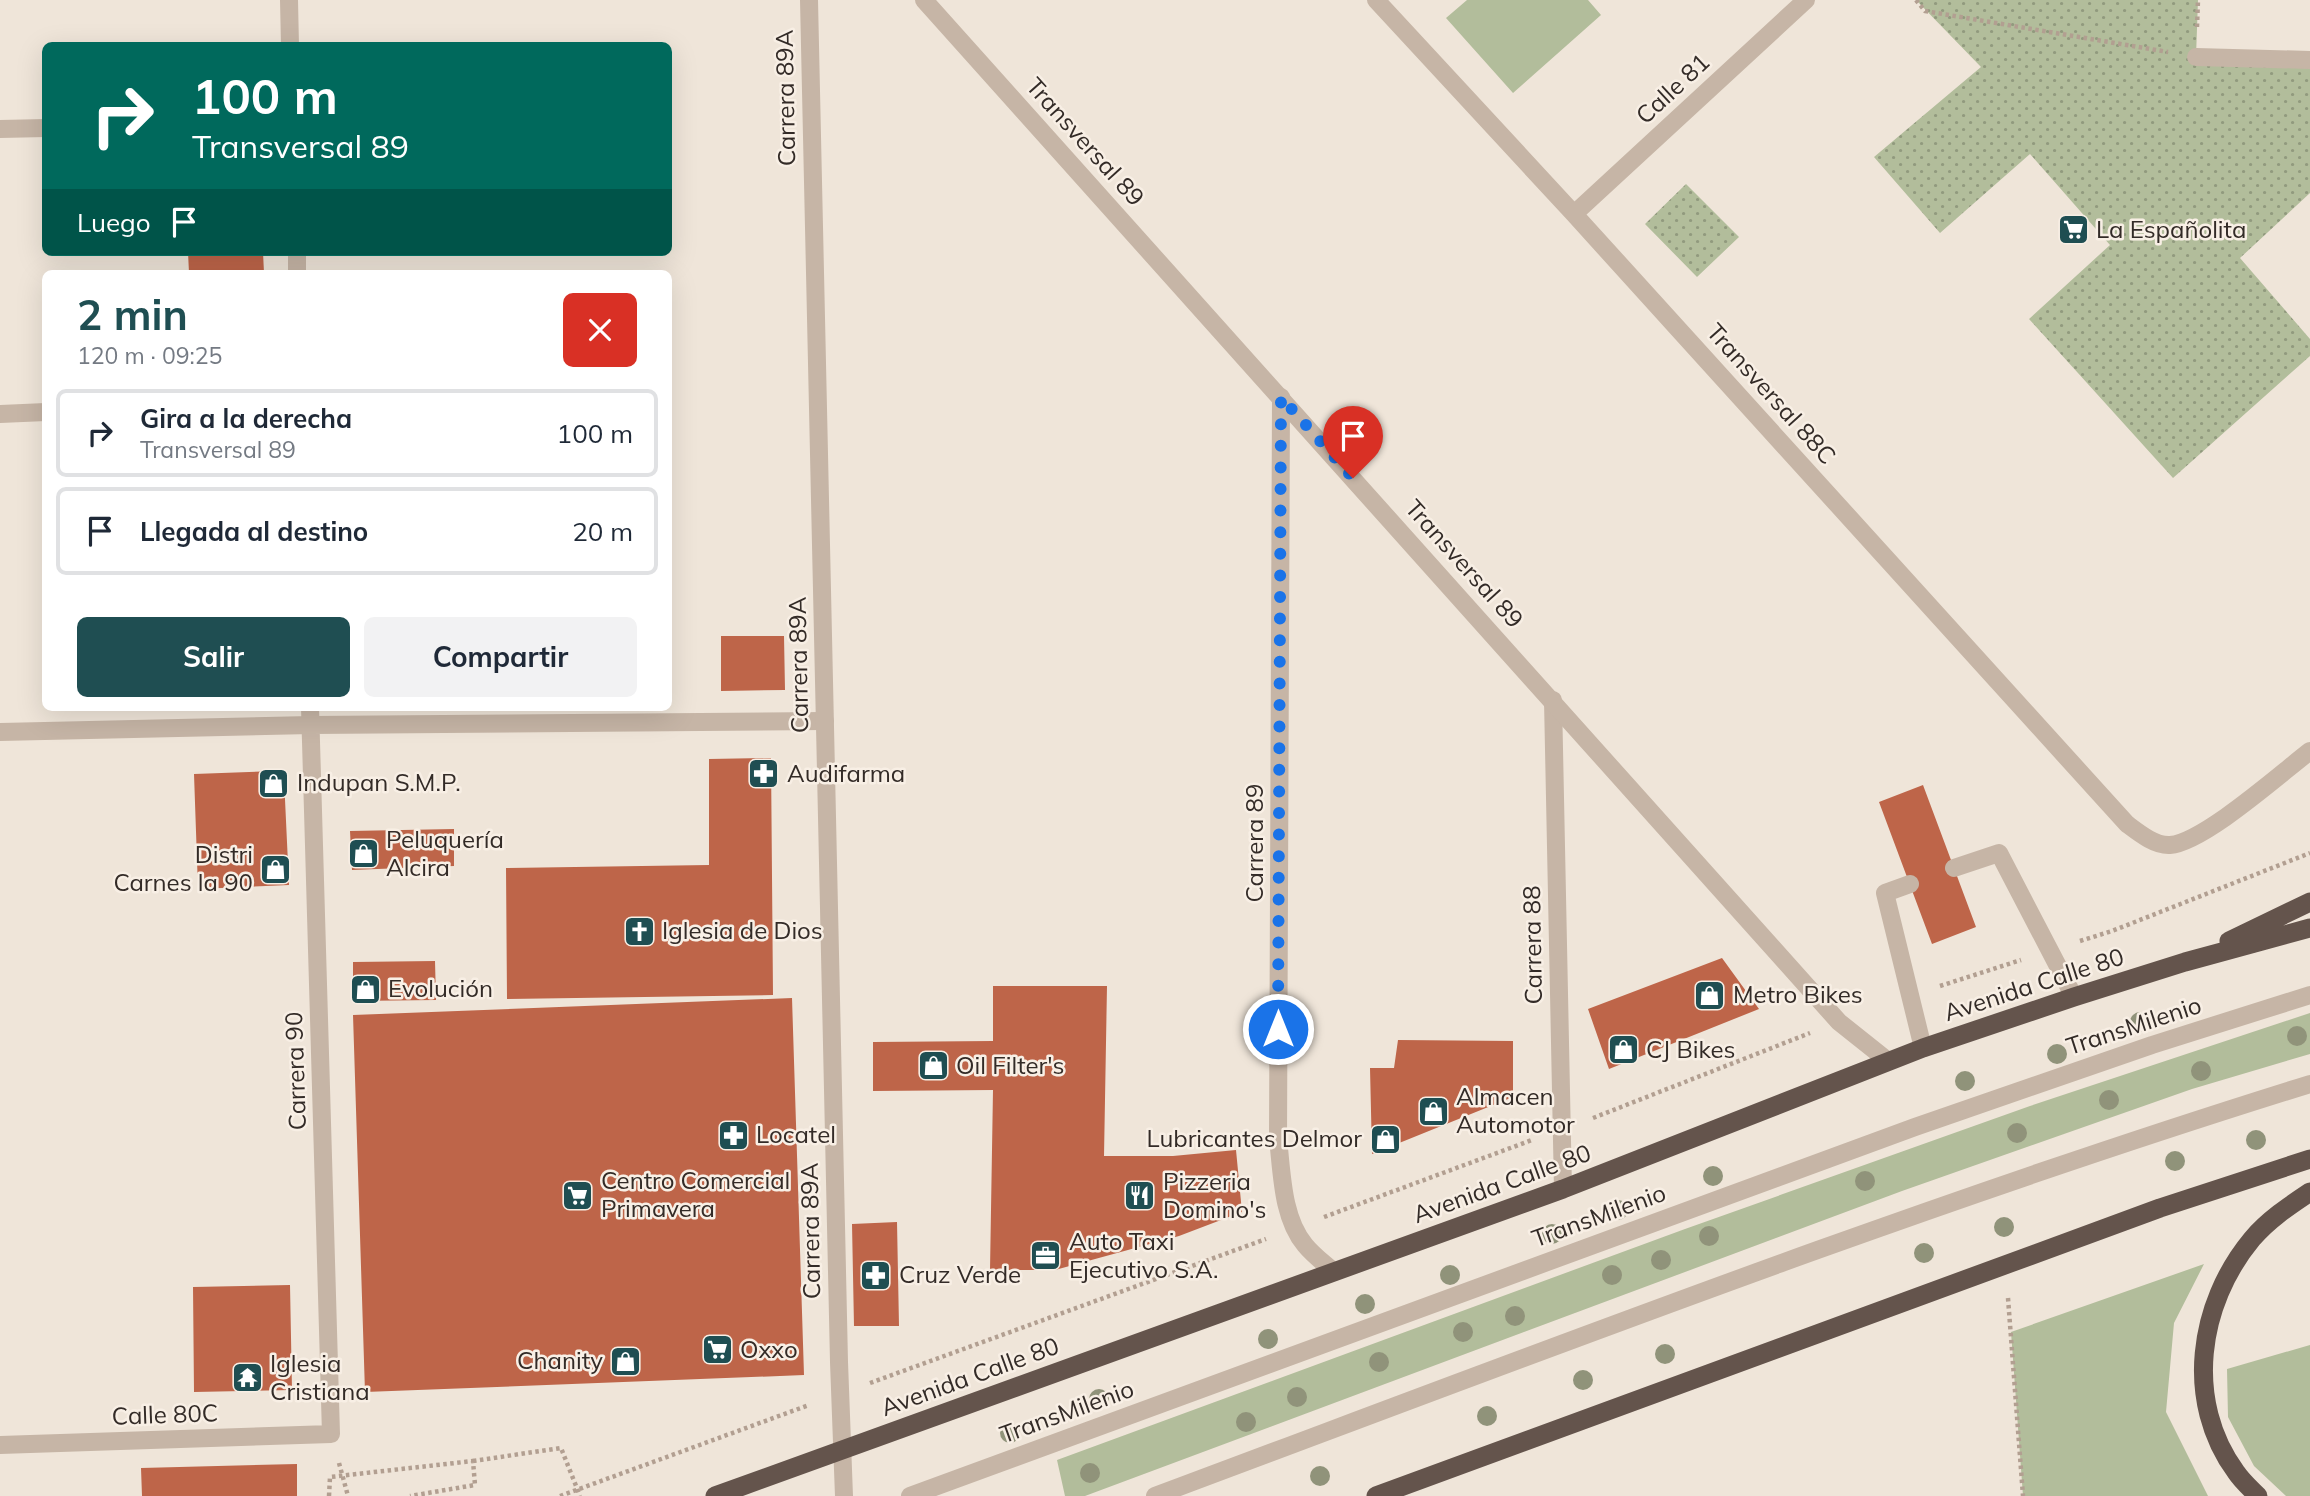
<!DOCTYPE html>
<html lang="es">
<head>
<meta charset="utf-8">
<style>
	body { margin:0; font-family:Mulish,sans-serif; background:#f2f2f3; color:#1f2937; height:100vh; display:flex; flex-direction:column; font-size:26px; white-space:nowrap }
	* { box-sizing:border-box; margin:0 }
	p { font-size:23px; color:#747a83 }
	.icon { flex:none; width:38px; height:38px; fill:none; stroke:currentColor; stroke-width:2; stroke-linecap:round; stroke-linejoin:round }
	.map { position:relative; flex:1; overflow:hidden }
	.drawer { position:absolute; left:42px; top:270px; width:630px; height:441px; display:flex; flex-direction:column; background:#fff; border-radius:10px; box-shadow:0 7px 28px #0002 }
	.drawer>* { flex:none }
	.hud { position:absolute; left:42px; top:42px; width:630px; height:214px; border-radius:10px; box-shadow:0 7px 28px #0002; background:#00695c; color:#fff; overflow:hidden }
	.pin { position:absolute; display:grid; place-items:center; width:60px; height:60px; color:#fff; margin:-72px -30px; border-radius:50% 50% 50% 0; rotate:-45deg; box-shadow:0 0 7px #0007 }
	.pin .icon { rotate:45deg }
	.me { position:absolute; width:77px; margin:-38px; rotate:0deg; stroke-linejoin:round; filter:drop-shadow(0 0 5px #0008) }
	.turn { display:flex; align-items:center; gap:24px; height:147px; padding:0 35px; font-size:32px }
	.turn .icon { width:91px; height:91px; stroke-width:2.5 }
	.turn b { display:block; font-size:49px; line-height:60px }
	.then { display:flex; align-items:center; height:66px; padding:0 35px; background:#0003; gap:14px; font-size:26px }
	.round { display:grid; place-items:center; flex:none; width:74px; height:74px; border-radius:10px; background:#f2f2f3 }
	.head { display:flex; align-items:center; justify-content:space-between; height:119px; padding:0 35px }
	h1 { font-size:42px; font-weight:700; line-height:52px; color:#1f4e52 }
	.button { display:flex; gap:14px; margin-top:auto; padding:14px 35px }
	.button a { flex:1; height:80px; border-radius:10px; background:#1f4e52; color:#fff; font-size:28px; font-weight:700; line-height:80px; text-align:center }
	.button a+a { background:#f2f2f3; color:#1f2937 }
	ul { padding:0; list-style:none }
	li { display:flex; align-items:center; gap:21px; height:88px; margin:0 14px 10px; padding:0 21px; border:4px solid #e0e1e3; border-radius:10px }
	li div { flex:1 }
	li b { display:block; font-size:26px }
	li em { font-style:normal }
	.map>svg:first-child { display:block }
</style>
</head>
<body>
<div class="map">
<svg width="2310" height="1496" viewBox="0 0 2310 1496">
	<defs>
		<pattern id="park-dots" width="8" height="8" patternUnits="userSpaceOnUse" patternTransform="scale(1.75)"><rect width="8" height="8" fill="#b2bd9b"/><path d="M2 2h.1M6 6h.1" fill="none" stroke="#919a7e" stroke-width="1.8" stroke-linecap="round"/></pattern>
	</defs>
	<rect width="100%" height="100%" fill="#efe5d9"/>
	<path fill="#b2bd9b" d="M1467 0H1588L1601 15 1513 93 1446 18Z
		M2310 1013V1054L2192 1089 1902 1191 1085 1496H1065L1057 1460 1685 1229 2030 1106Z
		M2204 1264 2174 1323 2166 1412 2208 1496H2023L2011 1332Z
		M2310 1345V1496H2286L2254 1466 2228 1417 2227 1369Z"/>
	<path fill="url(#park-dots)" d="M1916 0H2198L2196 57 2310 60V193L2240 258 2310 339V356L2173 478 2029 319 2110 245 2030 154 1940 233 1874 157 1981 67Z
		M1686 184 1739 237 1697 277 1645 224Z"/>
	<path fill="#be6549" d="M188 252H263L264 273H189Z
		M721 636H784L785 690 721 691Z
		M771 758 773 995 507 999 506 868 709 865V759Z
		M278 771 284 778 289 885 198 889 194 774Z
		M1923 785 1976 927 1932 944 1879 802Z
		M454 829V866L352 870 350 831Z
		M1722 958 1759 1009 1609 1069 1588 1009Z
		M435 961 436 1000 353 1001V962Z
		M993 986H1107L1104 1156H1173L1236 1150 1242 1212 1179 1236 1055 1270H990L993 1090 873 1091V1042L993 1041Z
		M792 998 804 1375 365 1392 353 1015Z
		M1398 1040 1513 1041V1097L1372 1154 1370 1068H1394Z
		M897 1222 899 1326H854L852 1224Z
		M290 1285 292 1390 194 1392 193 1287Z
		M297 1464V1496H142L141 1468Z"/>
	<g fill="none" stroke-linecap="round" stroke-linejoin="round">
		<path stroke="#b29f91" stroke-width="4.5" stroke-dasharray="3.5 3.5" stroke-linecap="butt" d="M1916 0 1925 11 2168 52
			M2197 27 2198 0
			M2080 941 2112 931 2310 853
			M1940 986 2021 960
			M1593 1118 1810 1033
			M1324 1217 1532 1140
			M2008 1298 2023 1496
			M870 1383 1266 1239
			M473 1461 561 1448 580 1496
			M339 1463 348 1496
			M560 1496 809 1405"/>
		<path stroke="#c6b5a6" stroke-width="18" d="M1954 868 1999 853 2074 997
			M1910 884 1885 893 1923 1048
			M910 1496 1915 1127 2152 1045 2310 995
			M1155 1496C1538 1353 1920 1205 2310 1084"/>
		<path stroke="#c6b5a6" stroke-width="18" d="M289 0 290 46
			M1376 0 1574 214 2127 824C2139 833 2155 846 2170 845 2204 842 2280 774 2310 751
			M2196 57 2310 60
			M0 129 46 128
			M1574 214 1806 0
			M297 252V273
			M1281 397 1278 1139C1282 1172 1282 1218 1305 1245 1313 1255 1324 1263 1334 1272
			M0 414 46 412
			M1553 700 1563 1189
			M0 732 311 725 825 721
			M0 1445 331 1434 310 707"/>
		<path stroke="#c6b5a6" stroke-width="18" d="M809 0 839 1362 844 1496
			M924 0 1839 1022 1888 1061"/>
		<path stroke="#64544c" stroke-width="19" d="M2229 941 2310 902
			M715 1496 1563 1189 1923 1048 2074 997 2185 962 2310 928
			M1376 1496 2160 1208 2310 1159
			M2258 1496C2250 1488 2242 1481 2236 1472 2184 1401 2198 1304 2252 1239 2268 1220 2289 1206 2310 1192"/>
		<path stroke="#b29f91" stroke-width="4.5" stroke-dasharray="3.5 3.5" stroke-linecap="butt" d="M329 1496 330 1477 473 1461 475 1485 410 1496"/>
	</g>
	<g fill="#90937a">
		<circle cx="2140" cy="1022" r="10"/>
		<circle cx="2297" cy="1036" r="10"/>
		<circle cx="2057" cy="1054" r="10"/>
		<circle cx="2201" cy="1071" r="10"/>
		<circle cx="1965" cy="1081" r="10"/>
		<circle cx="2109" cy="1100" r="10"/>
		<circle cx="2017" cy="1133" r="10"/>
		<circle cx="2256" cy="1140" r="10"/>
		<circle cx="2175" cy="1161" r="10"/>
		<circle cx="1713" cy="1176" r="10"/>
		<circle cx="1865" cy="1181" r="10"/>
		<circle cx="1618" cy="1210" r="10"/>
		<circle cx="2004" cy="1227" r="10"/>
		<circle cx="1552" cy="1234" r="10"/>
		<circle cx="1709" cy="1236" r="10"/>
		<circle cx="1924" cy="1253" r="10"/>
		<circle cx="1661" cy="1260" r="10"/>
		<circle cx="1450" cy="1275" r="10"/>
		<circle cx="1612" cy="1275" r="10"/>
		<circle cx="1365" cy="1304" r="10"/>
		<circle cx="1515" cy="1316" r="10"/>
		<circle cx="1463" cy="1332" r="10"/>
		<circle cx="1268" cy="1339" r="10"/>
		<circle cx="1665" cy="1354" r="10"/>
		<circle cx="1379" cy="1362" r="10"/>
		<circle cx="1583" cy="1380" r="10"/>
		<circle cx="1297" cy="1397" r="10"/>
		<circle cx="1099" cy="1399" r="10"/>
		<circle cx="1487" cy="1416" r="10"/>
		<circle cx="1246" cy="1422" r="10"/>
		<circle cx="1010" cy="1433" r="10"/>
		<circle cx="1090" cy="1473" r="10"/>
		<circle cx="1320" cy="1476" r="10"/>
	</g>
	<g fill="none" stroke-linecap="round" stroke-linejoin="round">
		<path stroke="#1a73e8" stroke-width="12" stroke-dasharray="0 21.6" d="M1278 1029 1281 397 1353 478"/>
	</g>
	<defs>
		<symbol id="supermarket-square" viewBox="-11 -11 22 22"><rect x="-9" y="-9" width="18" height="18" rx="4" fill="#1f4e52" stroke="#f8efe5"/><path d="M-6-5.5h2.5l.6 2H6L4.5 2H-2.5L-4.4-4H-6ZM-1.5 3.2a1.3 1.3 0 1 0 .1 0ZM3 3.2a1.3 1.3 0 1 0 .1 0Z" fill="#fff"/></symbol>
		<symbol id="pharmacy-square" viewBox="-11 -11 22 22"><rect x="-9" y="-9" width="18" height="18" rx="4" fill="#1f4e52" stroke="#f8efe5"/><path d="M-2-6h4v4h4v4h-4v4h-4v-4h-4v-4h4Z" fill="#fff"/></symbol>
		<symbol id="shop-square" viewBox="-11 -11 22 22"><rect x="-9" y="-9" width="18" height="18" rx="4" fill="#1f4e52" stroke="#f8efe5"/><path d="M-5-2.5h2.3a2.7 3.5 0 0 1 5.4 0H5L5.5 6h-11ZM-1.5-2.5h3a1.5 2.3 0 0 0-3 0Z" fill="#fff"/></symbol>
		<symbol id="church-square" viewBox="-11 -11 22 22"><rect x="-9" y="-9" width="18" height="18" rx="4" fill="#1f4e52" stroke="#f8efe5"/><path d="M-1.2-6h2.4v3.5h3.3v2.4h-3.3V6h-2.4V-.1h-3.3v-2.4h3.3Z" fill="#fff"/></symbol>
		<symbol id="restaurant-square" viewBox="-11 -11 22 22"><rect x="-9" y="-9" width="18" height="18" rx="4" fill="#1f4e52" stroke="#f8efe5"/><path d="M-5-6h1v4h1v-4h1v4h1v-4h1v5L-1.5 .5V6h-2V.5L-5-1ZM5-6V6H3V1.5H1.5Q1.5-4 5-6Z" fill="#fff"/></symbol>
		<symbol id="office-square" viewBox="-11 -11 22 22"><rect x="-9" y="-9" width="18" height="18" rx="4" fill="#1f4e52" stroke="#f8efe5"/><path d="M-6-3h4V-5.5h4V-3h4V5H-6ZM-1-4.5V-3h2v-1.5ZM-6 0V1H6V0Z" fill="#fff"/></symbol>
		<symbol id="temple-square" viewBox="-11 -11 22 22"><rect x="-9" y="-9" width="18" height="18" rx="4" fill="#1f4e52" stroke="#f8efe5"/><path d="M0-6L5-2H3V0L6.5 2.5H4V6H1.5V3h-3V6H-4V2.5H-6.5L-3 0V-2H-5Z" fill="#fff"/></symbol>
	</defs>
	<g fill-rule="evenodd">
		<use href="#supermarket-square" x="2056" y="212" width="35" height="35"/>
		<use href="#pharmacy-square" x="746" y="756" width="35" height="35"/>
		<use href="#shop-square" x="256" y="766" width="35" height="35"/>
		<use href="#shop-square" x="346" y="836" width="35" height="35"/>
		<use href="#shop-square" x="258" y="852" width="35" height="35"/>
		<use href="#church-square" x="622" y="914" width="35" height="35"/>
		<use href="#shop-square" x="348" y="972" width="35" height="35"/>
		<use href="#shop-square" x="1692" y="978" width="35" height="35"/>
		<use href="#shop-square" x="1606" y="1032" width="35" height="35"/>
		<use href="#shop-square" x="916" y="1048" width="35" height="35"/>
		<use href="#shop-square" x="1416" y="1094" width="35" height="35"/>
		<use href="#pharmacy-square" x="716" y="1118" width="35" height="35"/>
		<use href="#shop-square" x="1368" y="1122" width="35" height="35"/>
		<use href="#supermarket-square" x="560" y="1178" width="35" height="35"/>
		<use href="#restaurant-square" x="1122" y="1178" width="35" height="35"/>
		<use href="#office-square" x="1028" y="1238" width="35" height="35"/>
		<use href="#pharmacy-square" x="858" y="1258" width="35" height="35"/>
		<use href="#supermarket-square" x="700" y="1332" width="35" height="35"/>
		<use href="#shop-square" x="608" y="1344" width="35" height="35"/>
		<use href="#temple-square" x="230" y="1360" width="35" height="35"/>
	</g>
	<g text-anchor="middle" stroke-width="5" stroke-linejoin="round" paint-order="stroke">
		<g font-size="24" fill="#332b27" stroke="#f8efe5">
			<text transform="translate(1673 89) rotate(-43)" y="8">Calle 81</text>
			<text transform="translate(786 98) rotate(-91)" y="8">Carrera 89A</text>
			<text transform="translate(1085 142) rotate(48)" y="8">Transversal 89</text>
			<text transform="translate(1771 394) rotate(48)" y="8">Transversal 88C</text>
			<text transform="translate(1464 564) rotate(48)" y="8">Transversal 89</text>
			<text transform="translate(799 665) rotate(-91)" y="8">Carrera 89A</text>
			<text transform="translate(1255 843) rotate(-90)" y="8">Carrera 89</text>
			<text transform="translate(1533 945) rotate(-91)" y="8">Carrera 88</text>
			<text transform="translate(2034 985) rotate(-18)" y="8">Avenida Calle 80</text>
			<text transform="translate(2134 1026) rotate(-18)" y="8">TransMilenio</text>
			<text transform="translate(296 1071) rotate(-92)" y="8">Carrera 90</text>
			<text transform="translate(1502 1184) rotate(-20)" y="8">Avenida Calle 80</text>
			<text transform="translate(1599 1216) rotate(-20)" y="8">TransMilenio</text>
			<text transform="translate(811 1231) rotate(-91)" y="8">Carrera 89A</text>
			<text transform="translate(970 1377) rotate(-20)" y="8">Avenida Calle 80</text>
			<text transform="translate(1067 1412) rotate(-20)" y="8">TransMilenio</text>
			<text transform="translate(165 1415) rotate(-2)" y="8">Calle 80C</text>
		</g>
		<g font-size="24" fill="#332b27" stroke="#f8efe5" text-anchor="start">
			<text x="2096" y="238">La Españolita</text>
			<text x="787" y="782">Audifarma</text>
			<text x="297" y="791">Indupan S.M.P.</text>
			<text x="386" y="848">Peluquería<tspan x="386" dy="28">Alcira</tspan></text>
			<text x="253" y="863" text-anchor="end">Distri<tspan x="253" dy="28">Carnes la 90</tspan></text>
			<text x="662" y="939">Iglesia de Dios</text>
			<text x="388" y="997">Evolución</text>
			<text x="1733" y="1003">Metro Bikes</text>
			<text x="1646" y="1058">CJ Bikes</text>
			<text x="956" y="1074">Oil Filter's</text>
			<text x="1456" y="1105">Almacen<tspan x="1456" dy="28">Automotor</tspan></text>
			<text x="756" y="1143">Locatel</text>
			<text x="1362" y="1147" text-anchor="end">Lubricantes Delmor</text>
			<text x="601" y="1189">Centro Comercial<tspan x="601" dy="28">Primavera</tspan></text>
			<text x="1163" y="1190">Pizzeria<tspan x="1163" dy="28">Domino's</tspan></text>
			<text x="1069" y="1250">Auto Taxi<tspan x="1069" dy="28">Ejecutivo S.A.</tspan></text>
			<text x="899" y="1283">Cruz Verde</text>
			<text x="740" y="1358">Oxxo</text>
			<text x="603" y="1369" text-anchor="end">Chanity</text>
			<text x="270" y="1372">Iglesia<tspan x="270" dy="28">Cristiana</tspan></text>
		</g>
	</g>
</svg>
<div class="pin" style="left:1353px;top:478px;background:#d93025"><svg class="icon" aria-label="arrive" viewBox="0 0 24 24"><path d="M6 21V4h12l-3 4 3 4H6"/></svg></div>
<svg class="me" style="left:1278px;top:1029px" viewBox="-20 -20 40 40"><circle r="17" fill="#1a73e8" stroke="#fff" stroke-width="3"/><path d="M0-11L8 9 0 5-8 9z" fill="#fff"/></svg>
<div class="hud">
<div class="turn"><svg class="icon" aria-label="right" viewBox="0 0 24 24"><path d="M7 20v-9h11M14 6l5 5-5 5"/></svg><div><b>100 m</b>Transversal 89</div></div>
<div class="then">Luego<svg class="icon" aria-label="arrive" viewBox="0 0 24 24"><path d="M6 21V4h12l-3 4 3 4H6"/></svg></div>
</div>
<section class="drawer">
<div class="head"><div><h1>2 min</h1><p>120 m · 09:25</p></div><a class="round" style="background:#d93025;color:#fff"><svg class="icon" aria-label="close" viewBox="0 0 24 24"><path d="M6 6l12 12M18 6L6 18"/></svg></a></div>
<ul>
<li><svg class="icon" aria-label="right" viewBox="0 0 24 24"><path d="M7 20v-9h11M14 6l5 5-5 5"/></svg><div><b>Gira a la derecha</b><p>Transversal 89</p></div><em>100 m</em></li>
<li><svg class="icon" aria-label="arrive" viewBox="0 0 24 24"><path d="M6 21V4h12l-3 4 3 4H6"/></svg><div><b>Llegada al destino</b></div><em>20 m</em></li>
</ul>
<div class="button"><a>Salir</a><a>Compartir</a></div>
</section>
</div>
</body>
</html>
